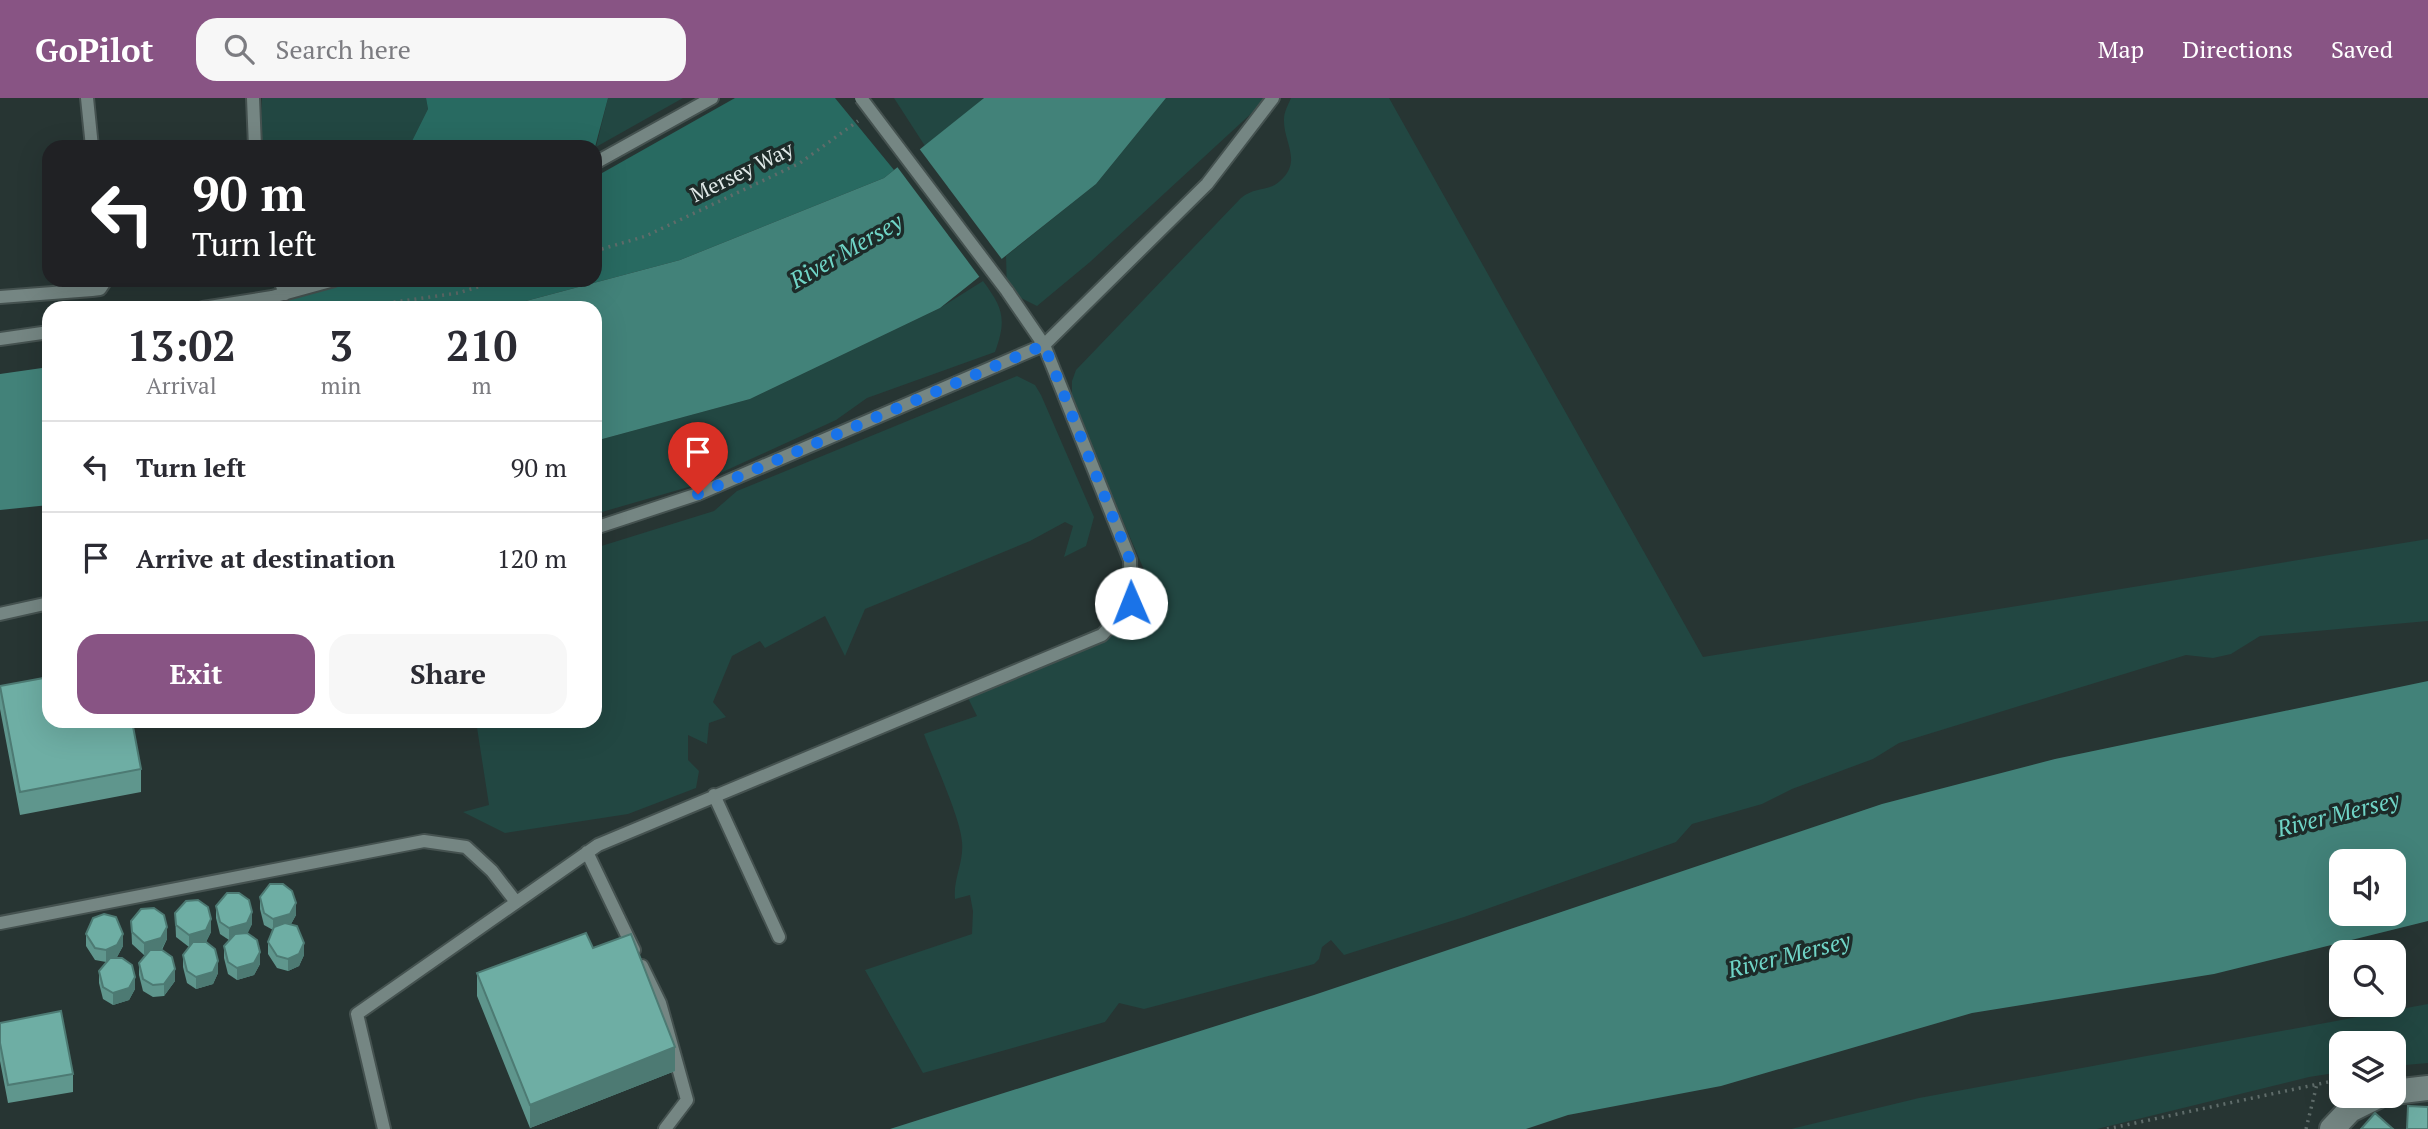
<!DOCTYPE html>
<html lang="en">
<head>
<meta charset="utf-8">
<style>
	body { margin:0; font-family:"PT Serif",serif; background:#f7f7f7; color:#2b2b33; height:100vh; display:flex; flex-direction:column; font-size:26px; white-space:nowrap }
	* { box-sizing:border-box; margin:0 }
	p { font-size:23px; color:#7c7c81 }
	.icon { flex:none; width:38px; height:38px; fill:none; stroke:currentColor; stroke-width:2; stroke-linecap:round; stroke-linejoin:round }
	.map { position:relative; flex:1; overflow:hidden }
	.sheet { position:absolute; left:42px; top:203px; width:560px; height:427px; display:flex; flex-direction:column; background:#fff; border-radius:21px; box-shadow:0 7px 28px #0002 }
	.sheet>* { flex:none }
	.banner { position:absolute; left:42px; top:42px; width:560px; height:147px; border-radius:21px; box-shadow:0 7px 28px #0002; background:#202124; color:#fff; overflow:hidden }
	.controls { position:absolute; left:2329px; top:751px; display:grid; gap:14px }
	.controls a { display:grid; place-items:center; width:77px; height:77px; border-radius:14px; background:#fff; box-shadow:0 7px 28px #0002; font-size:35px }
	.pin { position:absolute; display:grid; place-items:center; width:60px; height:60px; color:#fff; margin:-72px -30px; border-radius:50% 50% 50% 0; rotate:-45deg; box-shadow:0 0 7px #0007 }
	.pin .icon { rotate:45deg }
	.me { position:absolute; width:77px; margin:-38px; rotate:359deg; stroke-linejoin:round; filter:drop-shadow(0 0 5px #0008) }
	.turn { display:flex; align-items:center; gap:24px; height:147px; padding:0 35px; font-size:32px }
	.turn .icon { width:91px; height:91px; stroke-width:2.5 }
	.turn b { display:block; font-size:49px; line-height:60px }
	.eta { display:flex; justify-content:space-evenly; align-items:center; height:119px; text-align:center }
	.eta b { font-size:42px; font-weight:700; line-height:49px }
	.cta { display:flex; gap:14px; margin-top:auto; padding:14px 35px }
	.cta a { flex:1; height:80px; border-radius:21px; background:#885484; color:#fff; font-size:28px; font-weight:700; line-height:80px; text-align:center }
	.cta a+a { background:#f7f7f7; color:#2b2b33 }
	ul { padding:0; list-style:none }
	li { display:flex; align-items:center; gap:21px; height:91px; padding:0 35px; border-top:2px solid #e1e1e2 }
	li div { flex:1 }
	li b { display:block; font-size:26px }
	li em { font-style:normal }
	header { display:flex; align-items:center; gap:42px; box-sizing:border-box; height:98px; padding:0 35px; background:#885484; color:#fff }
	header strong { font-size:33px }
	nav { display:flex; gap:38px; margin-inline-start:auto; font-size:24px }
	.search { width:490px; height:63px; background:#f7f7f7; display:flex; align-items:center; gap:18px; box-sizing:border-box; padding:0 24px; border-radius:21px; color:#7c7c81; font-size:26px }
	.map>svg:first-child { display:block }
</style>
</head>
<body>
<header>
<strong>GoPilot</strong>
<div class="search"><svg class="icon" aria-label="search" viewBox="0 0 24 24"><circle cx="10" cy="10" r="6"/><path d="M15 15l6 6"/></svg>Search here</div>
<nav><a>Map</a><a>Directions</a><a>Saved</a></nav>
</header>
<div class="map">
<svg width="2428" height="1031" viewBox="0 0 2428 1031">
	<rect width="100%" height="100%" fill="#273533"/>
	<path fill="#224742" d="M262 0H426L428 11 409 49H260Z
		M608 0H683L596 49Z
		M894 0H984L925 48Z
		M1166 0H1268L1090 164 1037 208 1007 193 1006 158 1096 86Z
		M1291 0H1389L1703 559 2428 441V523L2260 538 2231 556 2213 560 2186 557 1899 645 1873 661 1792 691 1762 706 1692 726 1676 744 1464 819 1344 857 1331 842 1322 849 1319 861 1314 866 1144 911 1119 905 1105 924 923 975 865 872 972 836 973 813 970 797 955 801C953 780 964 765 962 744 961 721 933 661 924 636L977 618 968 600 1123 532C1139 515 1148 498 1145 474L1072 305V283L1076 272 1241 100C1255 88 1268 94 1280 83 1303 63 1283 44 1284 21 1284 14 1288 7 1291 0Z
		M983 183C1003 210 1007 221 995 254L867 300 836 322 692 388 595 416V343L750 301 940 210Z
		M1017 278 1035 287 1041 297 1094 419 1086 448 1064 459 1073 428 1065 424 1030 443 865 511 845 558 825 518 765 550 760 543 732 558 713 604 726 619 709 625 707 646 688 637V662L699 673 696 690 628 716 505 735 463 714 489 707 476 623H595V450L714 413 737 393Z
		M2428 906V965L2394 968V945H2342L2341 974 2309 979 2097 1031H1791L1919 1000Z"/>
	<path fill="#286a61" d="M426 0H608L595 49H409L428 11Z
		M735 0H835L894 72 884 80 680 162 500 210H288L285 196 334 182H595V79Z"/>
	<path fill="#428279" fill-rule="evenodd" d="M984 0H1166L1096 86 940 210 750 301 595 343V210H500L680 162 884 80Z
		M49 269V407L0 412V276Z
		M2428 583V823L2214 876 1972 915 1721 988 1568 1017 1526 1031H890L1314 897 1882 706 2055 661ZM2394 763V816H2342V763Z"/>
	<path fill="#273533" d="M918 49 1004 164 981 181 895 66Z"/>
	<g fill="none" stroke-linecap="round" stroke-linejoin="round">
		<defs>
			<path id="service" d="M87 0 92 49
				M253 0 255 49
				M595 65 712 0
				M280 182 285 196
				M0 199 92 192 100 191 106 182
				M203 210 272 199 334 182
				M0 241 49 234
				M595 430 698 396 1044 247 1207 86 1273 0
				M0 516 49 505
				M714 697 779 839
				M587 754 634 852
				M0 825 424 743 466 749 492 773 516 804
				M642 868 660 905 687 1002 665 1031
				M384 1031 357 916 598 747 1102 537 1131 505 1130 462 1044 247 1007 193"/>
			<path id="minor" d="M2394 994 2428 990
				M2332 1031 2350 1012 2378 998"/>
		</defs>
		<use href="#service" stroke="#455250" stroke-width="16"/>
		<use href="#minor" stroke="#455250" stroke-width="28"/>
		<path stroke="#5f6c6a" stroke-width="3.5" stroke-dasharray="2 5" stroke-linecap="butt" d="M595 153 646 138 800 65 858 23
			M352 210 458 195 501 182
			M2107 1031 2342 981
			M2306 1031 2317 986"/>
		<use href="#service" stroke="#758683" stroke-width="12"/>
		<use href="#minor" stroke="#758683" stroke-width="24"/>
		<defs>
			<path id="service-bridge" d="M861 0 1007 193"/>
		</defs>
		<use href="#service-bridge" stroke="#455250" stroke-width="16" stroke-linecap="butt"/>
		<use href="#service-bridge" stroke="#758683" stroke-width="12"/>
	</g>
	<path fill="#5f968d" d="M0 588 141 671V694L20 717 0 611Z
		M260 799 296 817 291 826 304 857 299 868 288 873 277 870 268 856V844L273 832 264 827 260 811Z
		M216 808 252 826 247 835 260 866 254 877 237 882 228 876 224 860V848L229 842 220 836 216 820Z
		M175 815 211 834 206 844 218 875 213 886 196 891 187 885 183 869V857L189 849 176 839Z
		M131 823 167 841 162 852 175 883 164 898 153 899 143 893 139 877V865L146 857H144L132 846Z
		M86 836 123 848 117 859 115 860 135 891 129 902 113 907 103 901 99 885V873L106 864 95 862 86 848Z
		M593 850 675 973 530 1030 477 898V875Z
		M0 925 73 976V994L8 1005 0 963Z"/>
	<path fill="#4d7a73" d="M296 805V817L290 828 273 833V821Z
		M252 814V826L247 837 229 842V830Z
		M211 821V834L206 844 189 849V837Z
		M167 829V841L161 852 144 857V845Z
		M123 836V848L117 859 106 864V852Z
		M304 845V857L299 868 288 873V861Z
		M260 854V866L254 877 237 882V870Z
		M218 863V875L213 886 196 891V879Z
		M175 871V883L164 898V886Z
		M135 879V891L129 902 113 907V895Z
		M675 949V973L530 1030V1007Z"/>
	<path fill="#6eaea4" stroke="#4d7a73" stroke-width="2" d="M49 579V623H132L141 671 20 694 0 588Z
		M270 786H283L292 793 296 805 290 816 273 821 264 815 260 799Z
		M227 795H239L249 802 252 814 247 825 229 830 220 824 216 808Z
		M198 802 208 809 211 821 206 832 189 837 176 827 175 815 186 803Z
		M154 810 164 817 167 829 161 840 144 845 132 834 131 823 141 811Z
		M104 816 116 819 123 836 117 847 106 852 95 850 86 836 93 820Z
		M285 825 297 828 304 845 299 856 288 861 277 858 268 844 274 829Z
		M247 835 257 842 260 854 254 865 237 870 228 864 224 848 235 836Z
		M586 835 593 850 631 836 675 949 530 1007 477 875Z
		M193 844H206L215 851 218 863 213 874 196 879 187 873 183 857Z
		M150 852H162L172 859 175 871 164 886 153 887 143 881 139 865Z
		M110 860H122L132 867 135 879 129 890 113 895 103 889 99 873Z
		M61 913 73 976 8 987 0 945V925Z
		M2408 1008 2428 1009V1031H2407Z
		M2375 1015 2393 1031H2361Z"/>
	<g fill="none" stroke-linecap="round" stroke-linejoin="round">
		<path stroke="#1a73e8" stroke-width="12" stroke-dasharray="0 21.6" d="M698 396 1044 247 1130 462 1131 505"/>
	</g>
	<g text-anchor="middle" stroke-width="7" stroke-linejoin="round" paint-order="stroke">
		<g font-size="21" fill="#e0e9e8" stroke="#1d2b29">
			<text transform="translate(742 74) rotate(-26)" y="7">Mersey Way</text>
		</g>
		<g font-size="23" font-style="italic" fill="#6fd4c6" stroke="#1d2b29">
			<text transform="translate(846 153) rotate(-30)" y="8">River Mersey</text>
			<text transform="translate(2338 716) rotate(-14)" y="8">River Mersey</text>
			<text transform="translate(1789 857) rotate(-14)" y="8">River Mersey</text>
		</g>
	</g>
</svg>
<div class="controls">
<a><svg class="icon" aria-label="sound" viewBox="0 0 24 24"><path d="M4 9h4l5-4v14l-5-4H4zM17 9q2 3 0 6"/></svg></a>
<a><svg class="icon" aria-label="search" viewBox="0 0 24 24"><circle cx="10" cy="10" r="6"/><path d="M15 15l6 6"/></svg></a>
<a><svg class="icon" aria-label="layers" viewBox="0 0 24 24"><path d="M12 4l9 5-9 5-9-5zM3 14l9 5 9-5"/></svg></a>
</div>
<div class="pin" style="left:698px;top:396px;background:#d93025"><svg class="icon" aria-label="arrive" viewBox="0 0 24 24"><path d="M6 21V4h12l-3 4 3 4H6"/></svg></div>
<svg class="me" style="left:1131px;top:505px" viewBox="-20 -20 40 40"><circle r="19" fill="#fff"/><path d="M0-13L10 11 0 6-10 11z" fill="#1a73e8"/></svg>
<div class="banner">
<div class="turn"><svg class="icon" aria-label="left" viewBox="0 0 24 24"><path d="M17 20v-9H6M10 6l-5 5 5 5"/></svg><div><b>90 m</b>Turn left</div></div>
</div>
<section class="sheet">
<div class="eta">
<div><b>13:02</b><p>Arrival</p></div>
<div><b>3</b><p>min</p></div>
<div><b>210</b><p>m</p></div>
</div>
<ul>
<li><svg class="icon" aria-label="left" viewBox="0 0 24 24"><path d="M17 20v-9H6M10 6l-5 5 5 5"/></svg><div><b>Turn left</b></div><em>90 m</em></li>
<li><svg class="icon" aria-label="arrive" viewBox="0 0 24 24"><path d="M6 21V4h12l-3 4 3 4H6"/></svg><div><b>Arrive at destination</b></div><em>120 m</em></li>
</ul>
<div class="cta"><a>Exit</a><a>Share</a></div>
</section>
</div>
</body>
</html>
